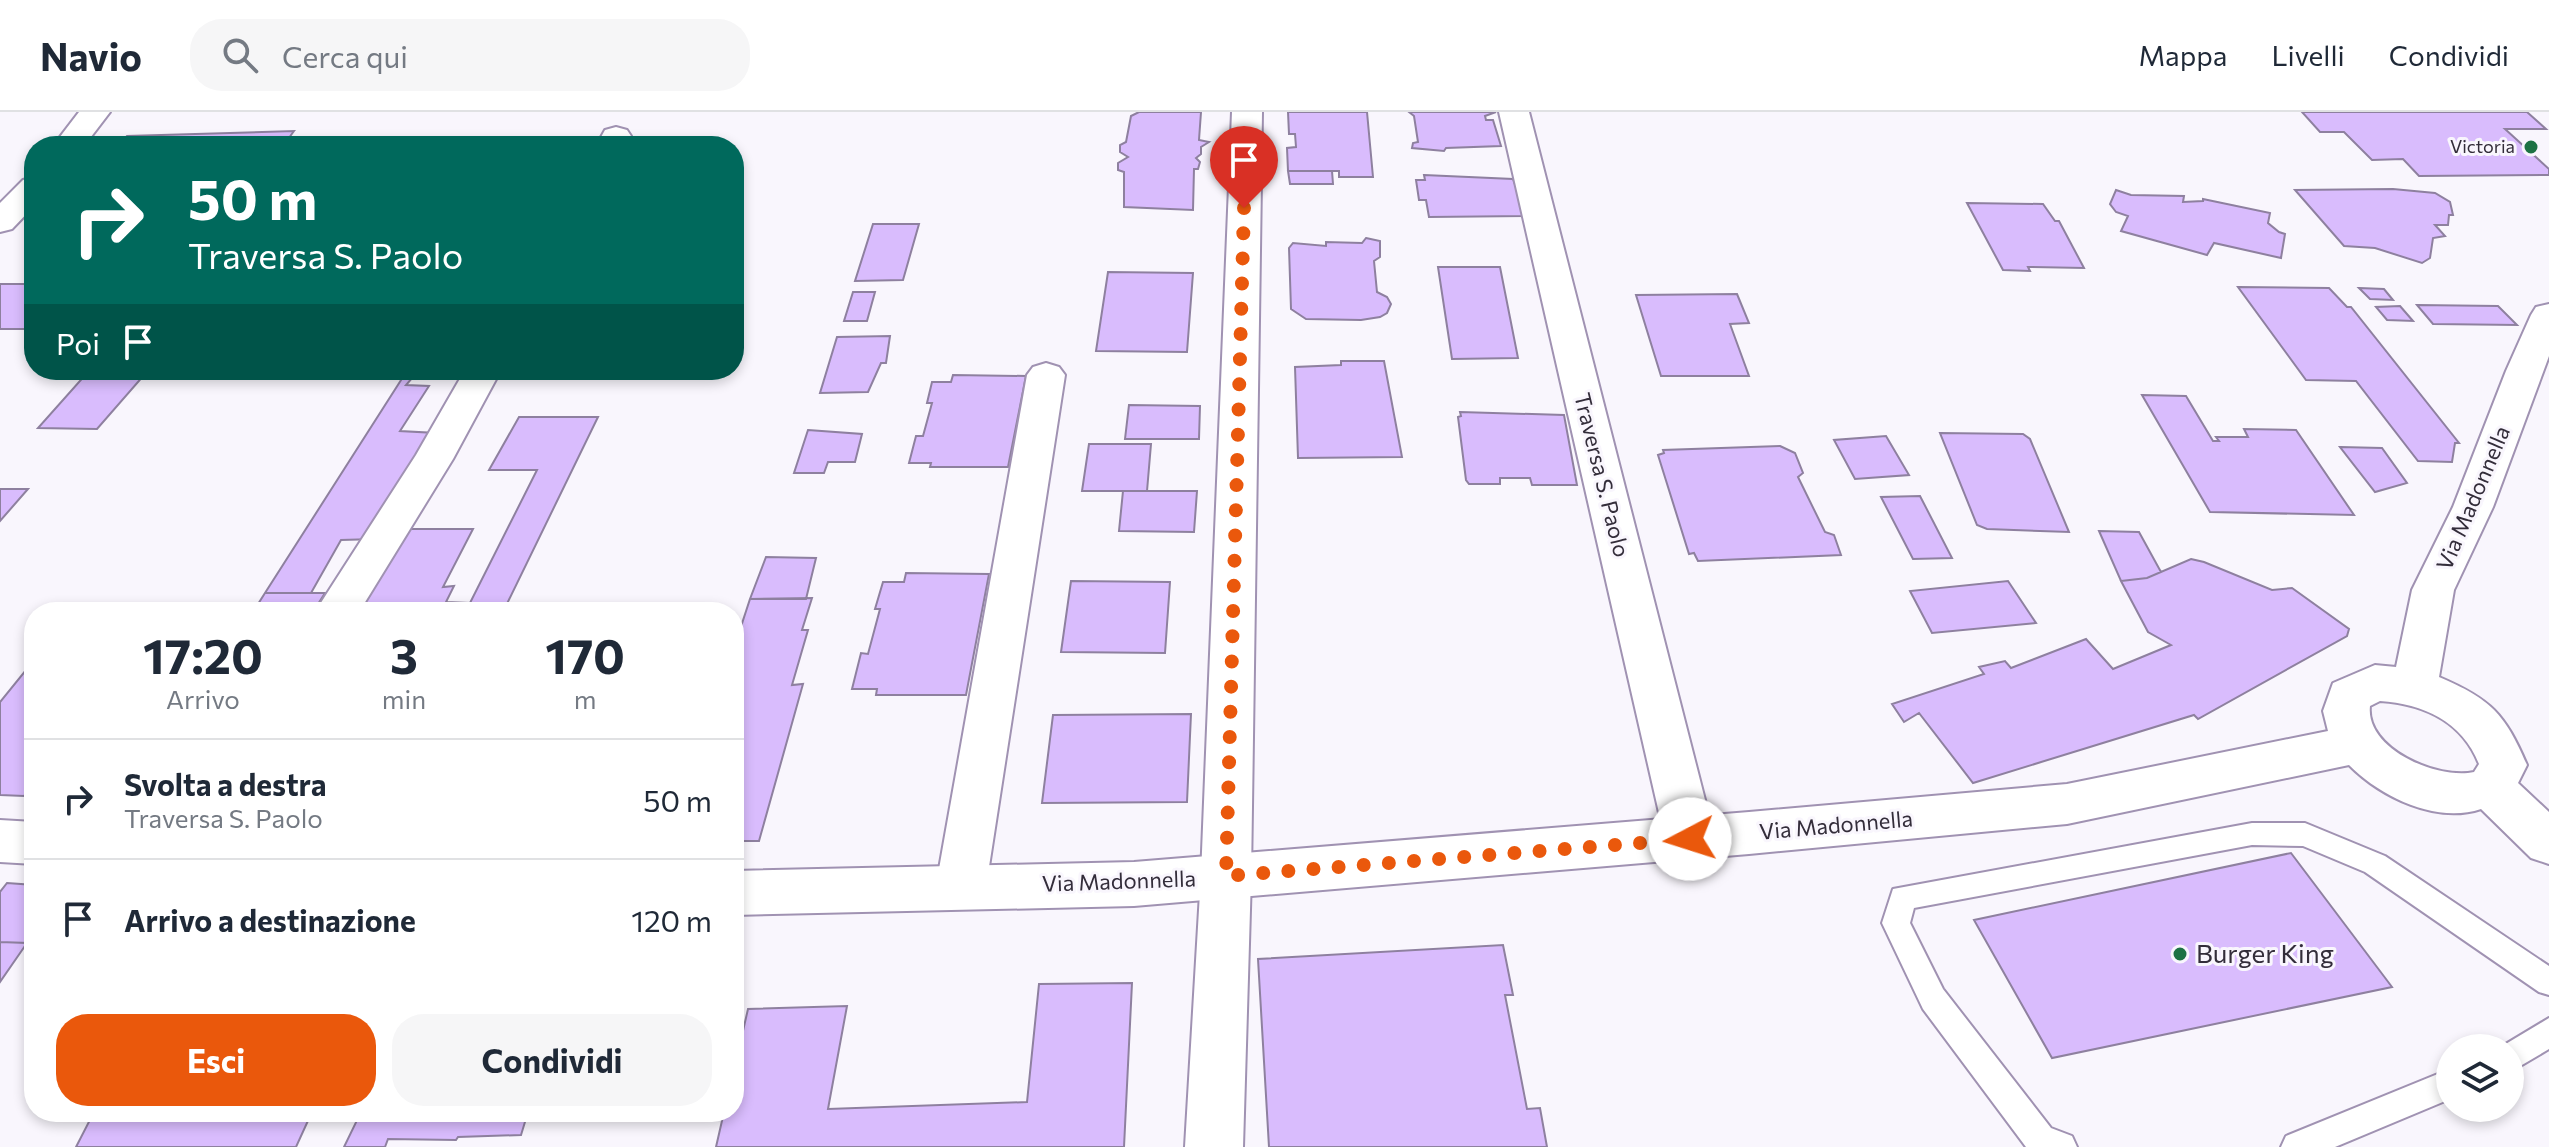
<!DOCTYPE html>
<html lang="it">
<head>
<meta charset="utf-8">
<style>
	body { margin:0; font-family:Commissioner,sans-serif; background:#f6f6f7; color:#1f2937; height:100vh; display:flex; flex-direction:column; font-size:30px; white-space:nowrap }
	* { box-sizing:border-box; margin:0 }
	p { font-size:26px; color:#747a83 }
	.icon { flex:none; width:44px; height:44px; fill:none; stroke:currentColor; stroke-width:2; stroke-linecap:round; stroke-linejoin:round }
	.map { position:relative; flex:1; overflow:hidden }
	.drawer { position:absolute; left:24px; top:490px; width:720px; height:520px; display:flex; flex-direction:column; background:#fff; border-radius:32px; box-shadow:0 4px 12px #0003 }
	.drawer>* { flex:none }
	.banner { position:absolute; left:24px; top:24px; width:720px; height:244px; border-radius:32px; box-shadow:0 4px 12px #0003; background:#00695c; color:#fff; overflow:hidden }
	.controls { position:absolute; left:2436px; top:922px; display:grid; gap:16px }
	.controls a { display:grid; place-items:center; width:88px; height:88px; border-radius:50%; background:#fff; box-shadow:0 4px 12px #0003; font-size:40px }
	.pin { position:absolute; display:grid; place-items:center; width:68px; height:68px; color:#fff; margin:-82px -34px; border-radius:50% 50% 50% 0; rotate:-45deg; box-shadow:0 0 8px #0007 }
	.pin .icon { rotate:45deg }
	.me { position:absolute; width:88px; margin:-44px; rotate:265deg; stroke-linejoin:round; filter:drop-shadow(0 0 6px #0008) }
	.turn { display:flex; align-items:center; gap:28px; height:168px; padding:0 32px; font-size:36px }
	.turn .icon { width:104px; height:104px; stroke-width:2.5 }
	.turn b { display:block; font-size:56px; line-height:68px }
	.then { display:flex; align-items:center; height:76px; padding:0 32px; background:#0003; gap:16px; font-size:30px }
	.eta { display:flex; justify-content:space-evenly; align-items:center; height:136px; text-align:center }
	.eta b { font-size:48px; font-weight:700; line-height:56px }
	.primary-button { display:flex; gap:16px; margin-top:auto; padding:16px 32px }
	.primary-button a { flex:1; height:92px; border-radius:32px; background:#ea580c; color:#fff; font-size:32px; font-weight:700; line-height:92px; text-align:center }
	.primary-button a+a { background:#f6f6f7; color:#1f2937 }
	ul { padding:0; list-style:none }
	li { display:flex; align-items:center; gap:24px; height:120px; padding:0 32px; border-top:2px solid #e0e1e3 }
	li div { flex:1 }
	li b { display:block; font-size:30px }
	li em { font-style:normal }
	header { display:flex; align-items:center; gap:48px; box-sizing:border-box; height:112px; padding:0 40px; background:#fff; border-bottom:2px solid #e0e1e3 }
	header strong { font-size:38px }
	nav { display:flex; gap:44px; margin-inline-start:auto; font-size:28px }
	.search { width:560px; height:72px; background:#f6f6f7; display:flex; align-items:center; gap:20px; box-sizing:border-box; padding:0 28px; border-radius:32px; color:#747a83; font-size:30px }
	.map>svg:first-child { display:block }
</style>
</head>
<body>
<header>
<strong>Navio</strong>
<div class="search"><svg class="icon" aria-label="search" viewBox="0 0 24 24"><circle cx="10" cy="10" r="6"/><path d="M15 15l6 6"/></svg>Cerca qui</div>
<nav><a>Mappa</a><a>Livelli</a><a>Condividi</a></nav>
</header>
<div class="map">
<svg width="2549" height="1035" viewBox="0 0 2549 1035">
	<rect width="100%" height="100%" fill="#f9f6fd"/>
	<path fill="#d9bcfd" stroke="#8e809f" stroke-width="2" d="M1139 0H1201L1199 28 1209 30 1201 35V42L1196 46 1200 50 1198 57H1194L1193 98 1124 95V60L1118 58V51L1128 45 1120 40V33L1126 30 1131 4Z
		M1288 0H1367L1373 65H1339V59H1288L1287 36 1296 35 1295 22H1289Z
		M1496 0 1485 4 1486 8H1493L1501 34 1446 36 1444 39 1412 36 1413 31 1418 30 1414 4 1409 0Z
		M2302 0H2527L2546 17H2505L2549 57V63L2419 64 2403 47 2372 48 2344 20H2320Z
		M294 19 283 34H118L127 24Z
		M1288 59H1332L1333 72H1290Z
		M1424 63 1513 67 1526 104 1429 105 1426 88H1419L1416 68H1425Z
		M2393 77 2435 81 2450 90 2453 103H2449L2448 113H2435L2445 124 2433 126 2430 146 2422 151 2375 136 2344 134 2295 78Z
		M2116 78 2131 83 2184 84 2183 90 2203 89V87L2270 101 2268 111 2279 120 2285 122 2281 146 2214 131 2207 143 2121 119 2128 104 2116 100 2110 92Z
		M1967 91 2043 92 2055 109H2059L2084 156 2028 155 2030 159 2003 158Z
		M873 112H919L903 168 855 169Z
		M1366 126 1380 129V145L1374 149 1377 180 1387 185 1391 192 1387 201 1380 205 1361 208 1306 207 1291 197 1289 136 1293 131 1326 134V130L1362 131Z
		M1438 155H1500L1518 246 1452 247Z
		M1108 160 1193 161 1187 240 1096 239Z
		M0 172H34V217H0Z
		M2238 175 2329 176 2347 195H2351L2459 331H2455L2452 350 2418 349 2356 269 2306 268Z
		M2359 176 2384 177 2393 188 2370 187Z
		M853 180H875L867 209H844Z
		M1737 182 1749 211 1730 212 1749 264H1661L1636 183Z
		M2417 193 2498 194 2517 213 2433 212Z
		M2400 194 2413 209 2387 208 2376 195Z
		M890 224 886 251H881L868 280 820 281 837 225Z
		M1341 249H1384L1402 345 1298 346 1295 255 1341 253Z
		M87 261 145 262 97 317 38 316Z
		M953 263 1026 264 1008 355H930L931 351H909L916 324H923L932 291H927L932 270H951Z
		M403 265H413L406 273 429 274 400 319 436 321 376 427 341 428 311 481H265Z
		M2142 283 2186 284 2213 329H2219L2216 325H2248L2244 317 2296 318 2354 403 2210 400Z
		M1129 293 1200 294 1199 327H1125Z
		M1460 300 1564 303 1577 373H1532L1530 366H1500V372H1469L1466 368 1458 305 1461 304Z
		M519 305H598L503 500H359L405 417H473L443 475 454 474 446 490 470 491 537 358H489Z
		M808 318 862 322 855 350H828L824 361H794Z
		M1940 321 2023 322 2030 327 2069 420 1987 417 1977 413Z
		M1886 324 1909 363 1855 367 1834 328Z
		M1089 332H1151L1147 379H1082Z
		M1780 334 1795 341 1803 361 1798 365 1825 420 1834 423 1841 443 1698 449 1694 441 1689 442 1658 343 1664 341 1663 338Z
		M2340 335 2382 336 2407 371 2375 380Z
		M0 377H28L0 409Z
		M1123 379H1197L1194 420 1119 419Z
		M1920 384 1952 446 1913 447 1881 385Z
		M2099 419 2139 420 2161 460 2147 466 2121 469Z
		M766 445 816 446 806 487H750Z
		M2191 447 2204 450 2272 478 2292 476 2349 517 2347 524 2198 607 2194 603 1973 671 1919 601 1904 610 1892 592 1984 562 1979 555 2005 549 2011 556 2086 527 2113 557 2171 533 2148 520 2121 469 2147 466Z
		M906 461 989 462 966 583H876L877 577H852L861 541 868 542 880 497H875L883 470H904Z
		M1071 469 1170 470 1165 541 1061 540Z
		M2008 469 2036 511 1932 521 1910 479Z
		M265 481H325L313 500H253Z
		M812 486 802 518H808L792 573 803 572 759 729H734V536L750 487Z
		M26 558H34V670L24 684 0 683V590Z
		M1191 602 1187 690 1042 691 1053 603Z
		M2291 741 2392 875 2052 946 1974 808Z
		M7 771 34 773V822L27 831 0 830V780Z
		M0 830 27 831 0 870Z
		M1503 833 1513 883H1505L1527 997 1540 996 1547 1035H1269L1258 847Z
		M1132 871 1124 1035H716L724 1000H734V958L748 897 847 894 828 997 1027 990 1039 872Z
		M94 1000H312L296 1035H76Z
		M361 1000H528L521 1023 458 1025 456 1028 388 1027 385 1035H344Z"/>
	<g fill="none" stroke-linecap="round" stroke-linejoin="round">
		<defs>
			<path id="lane" d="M2252 711H2305L2385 744 2549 854V883L2539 880 2365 760 2303 734 2252 733 1914 796 1910 811 1943 877 2051 1016 2072 1024 2077 1035H2026L1923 897 1882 811 1893 777Z
				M2549 906V937L2510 960V936H2499Z
				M2450 957V987L2335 1035H2281L2286 1024Z"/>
			<path id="street" d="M79 0H110L84 34H53Z
				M1232 0H1262L1251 764 1243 1035H1185L1201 764Z
				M1499 0H1529L1715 727 1708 742 1690 748 1672 742 1665 727Z
				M616 15 627 18 631 24 626 34H596L605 18Z
				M34 65V94L12 117 0 120V91L23 68Z
				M1046 251 1059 255 1065 263 986 774 979 790 961 796 943 790 936 774 1027 263 1033 255Z
				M465 258H501L453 347 359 500H315L416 343Z"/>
			<path id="secondary" d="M2549 192V244L2493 395 2454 478 2439 565C2491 587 2505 602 2527 653L2518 671 2549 700V752L2531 746 2481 697C2436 712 2381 685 2349 653L2067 712 1749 742 1134 794 734 803V759L1134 750 1749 700 2067 672 2328 619 2323 599 2333 571 2375 553 2396 555 2412 478 2453 395 2506 259 2531 203 2536 195ZM2380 589C2423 592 2462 609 2479 652L2474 660C2438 668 2365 637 2370 594Z
				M0 708 34 710V752L0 750Z"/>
		</defs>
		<use href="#lane" stroke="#a092b2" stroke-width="4"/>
		<use href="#street" stroke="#a092b2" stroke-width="4"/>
		<use href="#secondary" stroke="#a092b2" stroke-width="4"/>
		<use href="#lane" fill="#fff" fill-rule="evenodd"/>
		<use href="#street" fill="#fff" fill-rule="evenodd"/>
		<use href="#secondary" fill="#fff" fill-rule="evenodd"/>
	</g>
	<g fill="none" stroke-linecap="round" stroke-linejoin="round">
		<path stroke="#ea580c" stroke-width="14" stroke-dasharray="0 25.2" d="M1244 96 1226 764 1690 727"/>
	</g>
	<g fill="#1d7244" stroke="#f9f6fd" stroke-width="3">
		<circle cx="2531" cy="35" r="8"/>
		<circle cx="2180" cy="842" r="8"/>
	</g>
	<g text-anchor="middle" stroke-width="6" stroke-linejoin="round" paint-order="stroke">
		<g font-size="18" fill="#332d3a" stroke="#f9f6fd" text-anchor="end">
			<text x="2515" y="41">Victoria</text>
		</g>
		<g font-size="22" fill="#332d3a" stroke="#f9f6fd">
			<text transform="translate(1602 363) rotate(76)" y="8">Traversa S. Paolo</text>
			<text transform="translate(2473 386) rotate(-67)" y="8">Via Madonnella</text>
			<text transform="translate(1836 713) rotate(-5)" y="8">Via Madonnella</text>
			<text transform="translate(1119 769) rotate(-2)" y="8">Via Madonnella</text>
		</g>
		<g font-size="26" fill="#332d3a" stroke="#f9f6fd" text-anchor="start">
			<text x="2196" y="851">Burger King</text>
		</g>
	</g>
</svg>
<div class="controls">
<a><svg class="icon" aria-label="layers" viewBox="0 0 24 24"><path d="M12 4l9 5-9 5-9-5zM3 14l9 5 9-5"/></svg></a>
</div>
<div class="pin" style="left:1244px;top:96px;background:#d93025"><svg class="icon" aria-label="arrive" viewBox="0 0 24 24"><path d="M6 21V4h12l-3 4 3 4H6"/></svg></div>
<svg class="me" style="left:1690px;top:727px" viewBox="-20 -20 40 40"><circle r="19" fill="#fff"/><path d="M0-13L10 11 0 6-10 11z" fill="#ea580c"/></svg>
<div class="banner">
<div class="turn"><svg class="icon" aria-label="right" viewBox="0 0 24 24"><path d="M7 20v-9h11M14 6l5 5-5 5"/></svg><div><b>50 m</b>Traversa S. Paolo</div></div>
<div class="then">Poi<svg class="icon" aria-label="arrive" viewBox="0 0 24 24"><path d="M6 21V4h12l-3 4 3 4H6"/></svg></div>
</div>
<section class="drawer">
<div class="eta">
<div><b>17:20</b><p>Arrivo</p></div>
<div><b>3</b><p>min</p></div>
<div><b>170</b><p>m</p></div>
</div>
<ul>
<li><svg class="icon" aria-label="right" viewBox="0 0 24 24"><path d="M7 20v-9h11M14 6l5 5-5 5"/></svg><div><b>Svolta a destra</b><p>Traversa S. Paolo</p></div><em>50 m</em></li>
<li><svg class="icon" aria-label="arrive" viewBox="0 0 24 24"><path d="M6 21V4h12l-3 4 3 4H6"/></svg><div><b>Arrivo a destinazione</b></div><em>120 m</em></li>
</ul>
<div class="primary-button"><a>Esci</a><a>Condividi</a></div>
</section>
</div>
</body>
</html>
